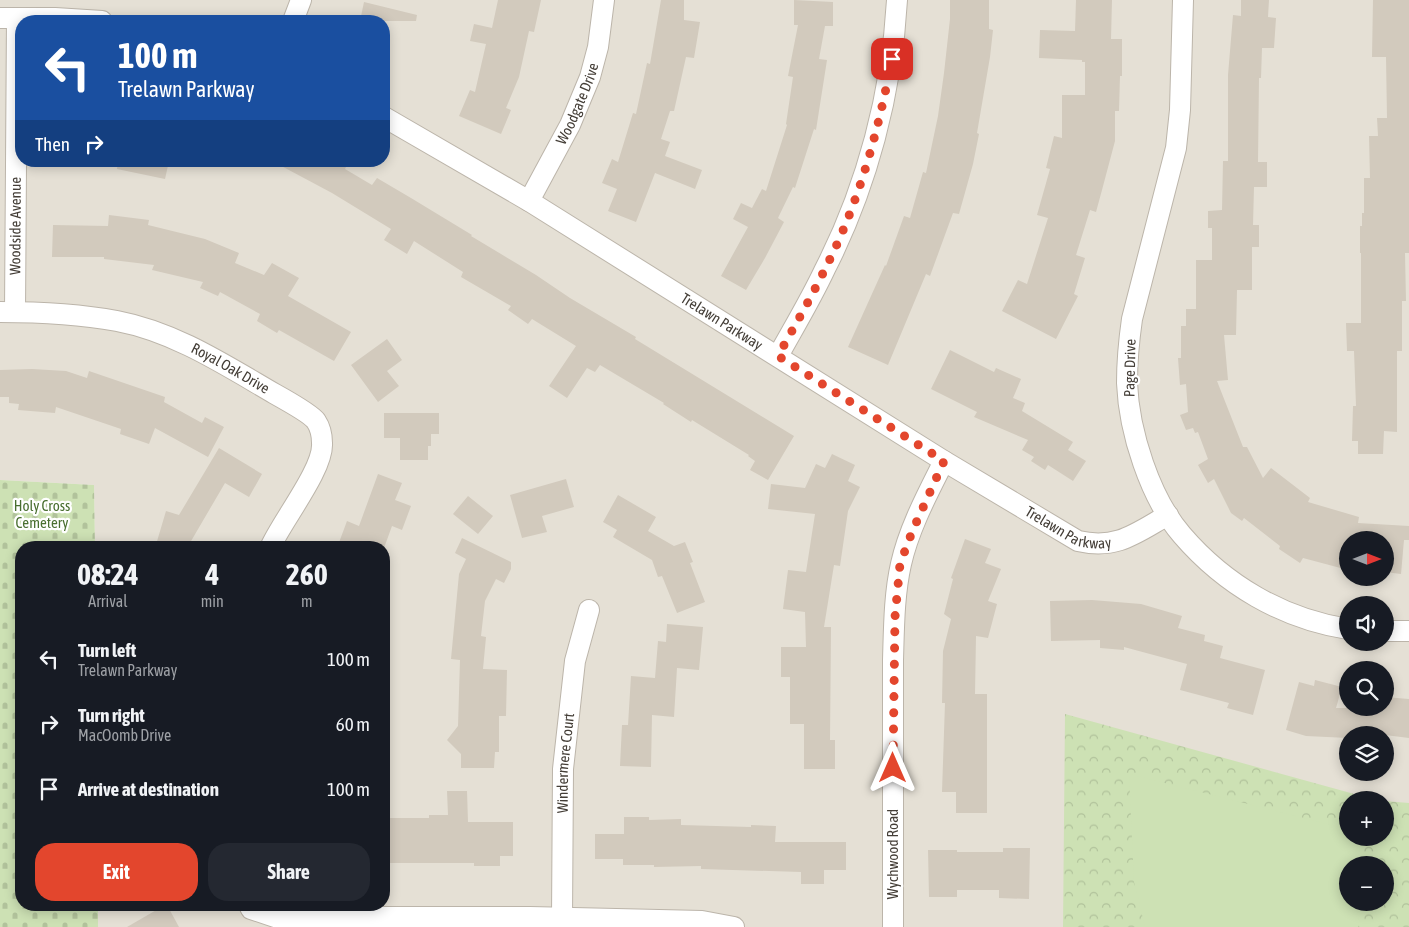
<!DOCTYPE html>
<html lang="en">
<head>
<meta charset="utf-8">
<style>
	body { margin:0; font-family:"Asap Condensed",sans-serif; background:#242831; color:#f1f3f6; height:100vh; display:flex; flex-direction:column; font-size:19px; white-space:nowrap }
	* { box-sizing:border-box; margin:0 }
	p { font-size:16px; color:#9ea1a6 }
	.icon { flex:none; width:28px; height:28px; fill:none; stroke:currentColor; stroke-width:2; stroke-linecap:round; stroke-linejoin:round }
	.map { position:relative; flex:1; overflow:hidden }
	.panel { position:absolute; left:15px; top:541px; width:375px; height:370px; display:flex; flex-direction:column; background:#171b24; border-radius:20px; box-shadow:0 2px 12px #0003 }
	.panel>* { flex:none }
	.banner { position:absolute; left:15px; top:15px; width:375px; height:152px; border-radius:20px; box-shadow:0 2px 12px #0003; background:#1a4fa0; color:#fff; overflow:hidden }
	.needle { width:32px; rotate:90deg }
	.tools { position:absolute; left:1339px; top:531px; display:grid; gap:10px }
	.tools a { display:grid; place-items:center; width:55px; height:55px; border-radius:50%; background:#171b24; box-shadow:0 2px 12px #0003; font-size:25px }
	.pin { position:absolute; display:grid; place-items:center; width:42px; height:42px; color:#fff; margin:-21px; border-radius:10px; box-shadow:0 2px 8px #0006 }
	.me { position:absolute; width:55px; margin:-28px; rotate:0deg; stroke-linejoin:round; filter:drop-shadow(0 0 4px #0008) }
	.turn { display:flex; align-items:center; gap:18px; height:105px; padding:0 20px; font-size:22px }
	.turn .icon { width:65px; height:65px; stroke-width:2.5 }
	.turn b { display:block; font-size:35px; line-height:42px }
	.then { display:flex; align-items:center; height:48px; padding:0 20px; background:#0003; gap:10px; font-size:19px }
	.eta { display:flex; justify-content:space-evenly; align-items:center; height:85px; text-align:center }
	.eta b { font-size:30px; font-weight:700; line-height:35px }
	.primary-button { display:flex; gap:10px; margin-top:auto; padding:10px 20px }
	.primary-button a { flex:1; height:58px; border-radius:20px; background:#e3462d; color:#fff; font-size:20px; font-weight:700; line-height:58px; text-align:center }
	.primary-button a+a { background:#242831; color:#f1f3f6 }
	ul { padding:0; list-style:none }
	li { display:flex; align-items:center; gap:15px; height:65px; padding:0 20px }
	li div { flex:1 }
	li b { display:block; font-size:19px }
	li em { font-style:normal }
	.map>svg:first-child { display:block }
</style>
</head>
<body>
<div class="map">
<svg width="1409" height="927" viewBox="0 0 1409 927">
	<defs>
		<pattern id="forest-crowns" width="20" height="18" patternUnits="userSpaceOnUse" patternTransform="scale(1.25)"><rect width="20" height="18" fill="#cde1b4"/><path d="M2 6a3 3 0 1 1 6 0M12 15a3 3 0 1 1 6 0" fill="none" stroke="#b1c29b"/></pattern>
		<pattern id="cemetery-stones" width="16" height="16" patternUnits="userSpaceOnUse" patternTransform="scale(1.25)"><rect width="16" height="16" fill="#cde1b4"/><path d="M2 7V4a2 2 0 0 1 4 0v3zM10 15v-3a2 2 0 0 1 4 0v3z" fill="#b1c29b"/></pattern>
	</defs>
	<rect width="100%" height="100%" fill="#f1eee7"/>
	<path fill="#e5e0d5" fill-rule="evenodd" d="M0 0H1409V927H98V905H384V548L95 547 94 485 0 480ZM21 21H384V161H21ZM1348 540H1385V578H1348ZM1348 605H1385V642H1348ZM1348 670H1385V708H1348ZM1348 735H1385V772H1348ZM1348 800H1385V838H1348ZM1348 865H1385V902H1348Z"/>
	<path fill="url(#forest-crowns)" fill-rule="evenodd" d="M1065 714 1376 800H1348V838H1385V801L1409 803V927H1063ZM1348 865H1385V902H1348Z"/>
	<path fill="url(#cemetery-stones)" d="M0 480 94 485 95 547 21 548V905H98V927H0Z"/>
	<path fill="#cde1b4" d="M1129 774 1347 829 1348 838H1354L1360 850V865H1348V902L1359 903 1358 927H1145L1134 882Z"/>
	<path fill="#d2cabd" d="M498 0H541L534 32 529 31 519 77 506 108 511 110 501 134 459 116 470 90 475 92 486 44 470 41 474 24 492 28Z
		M661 0H684V20L700 22 694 58 686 57 674 111H670L661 139 670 142 665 156 702 170 695 189 655 173 636 222 608 211 617 189 602 183 612 159 618 162 633 113 636 114 647 63 650 64Z
		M794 0 833 2V26H825L819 59 827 60 816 130 814 129 795 188 793 187 778 218 784 222 765 258 746 290 721 276 748 227 733 219 741 203 752 208 762 189 766 191 787 125 786 124 793 77 788 76 798 25H794Z
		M950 0H989V29L993 30 990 57 977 133 979 134 973 164 959 214 953 213 930 276 926 274 888 365 848 347 885 265 886 266 904 216 910 218 923 172 926 173 938 116 944 73 950 19Z
		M1076 0H1112L1111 39H1122V76H1120L1119 111H1115V141L1102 190 1096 212 1090 210 1076 255 1085 258 1074 294 1078 296 1056 339 1002 311 1018 280 1027 284 1048 218 1037 215 1050 169 1046 168 1054 136 1062 138V95H1085V62H1082V60L1039 58 1040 30 1075 31Z
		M1241 0H1269L1268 17 1276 18 1274 48H1262L1261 78H1259L1258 162H1267V187H1254L1253 225H1259V247H1252V290H1237L1236 335H1224L1228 380 1217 381 1243 447H1247L1263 478 1271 468 1310 498 1308 502 1359 517 1358 523 1409 526V540H1404L1401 574 1385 572V540H1348V570L1303 558 1300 563 1279 549 1280 546 1244 518 1242 521 1231 513 1214 479 1208 483 1198 465 1208 459 1198 432 1195 433 1193 428 1186 430 1180 415 1188 412 1186 384 1180 385 1178 358H1181V326H1186V309H1196V260H1212V228H1208V211L1222 210 1223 161H1228V75L1233 15 1241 16Z
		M1373 0H1409V253H1405L1406 301H1402V351H1397V432L1384 431 1383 454H1358V441H1352L1353 406H1356L1354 351H1347L1346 323H1361V253H1360V226H1362V213H1364V178H1370L1369 136H1378L1377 118H1387L1386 57H1372Z
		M364 2 417 15 416 21H360Z
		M118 161H169L165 179 117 169Z
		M272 161H349L345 169 372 185 377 178 411 198 472 235 471 236 536 275 570 298 636 337 635 339 794 436 768 480 750 470 755 461 748 456 749 455 692 420 691 422 663 404 664 403 600 365 595 372 587 368 567 398 549 386 576 346 532 319 528 324 508 310 511 306 461 277 463 272 414 241 407 254 384 240 391 229 332 193Z
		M109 215 149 220 148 225 205 239 239 253 235 263 264 275 272 263 299 278 288 296 351 332 334 361 279 330 277 333 257 321 260 314 220 292 218 296 200 288 203 282 152 270 154 265 104 259V257H52L53 225 108 226Z
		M387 339 402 360 387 371 399 386 378 402 351 365Z
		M950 350 994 372 996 368 1021 379 1013 398 1025 403 1022 411 1073 442 1068 450 1086 461 1073 481 1048 465 1045 470 1031 461 1034 457 1022 450 1028 440 974 417 977 412 931 389Z
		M32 369 66 371 87 378 89 371 165 397 164 402 202 423 205 417 224 427 208 457 155 428 149 444 120 434 121 429 56 407 55 413 18 410 19 404 9 403V397H0V370Z
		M384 413H439V434H431V446H428V460H400V438H384Z
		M219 448 262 474 249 497 225 483 187 548H155L166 511 179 515Z
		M832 454 855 465 848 481 860 487 848 511 840 566 834 565 824 627H831L830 740H835V769H804V724H790V677H781V647H806L805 612 783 609 788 570 806 572 815 514 768 509 771 484 805 488 816 464 825 468Z
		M378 474 402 483 395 500 411 506 402 530 392 526 384 548H337L347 521 359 526Z
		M566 479 574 507 542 516 547 532 522 538 510 495Z
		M618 495 656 517 648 531 674 546 685 542 693 562 690 563 705 602 677 613 662 576 658 577 652 560 613 537 617 530 603 522Z
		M468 496 493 516 478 534 453 514Z
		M462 538 511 562V569L504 583 496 579 485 601 481 636 486 637 483 669 507 670 506 716H499V752H495L494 768H461V754L447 740 458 726 460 660 451 659 459 574 466 559 455 553Z
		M965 539 991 549 985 563 1001 569 988 601 997 604 988 638 976 636 975 694H987V813H956V792H942L945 703H942L943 651 951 619 944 614 953 579 951 578Z
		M1092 600 1141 604 1182 616 1178 628 1205 635 1204 641 1223 646 1220 658 1265 670 1253 715 1227 708 1229 703 1180 690 1187 664 1124 647V650L1100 648V640L1051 641 1050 601Z
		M667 624 703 627 699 670 677 668 674 717 652 715 651 767 620 766 622 725H628L631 676 655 678 658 641 666 642Z
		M1315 680 1342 687 1336 708H1385V697L1409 699V738L1385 735H1348V738L1306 736 1286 730 1299 682 1314 686Z
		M447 791H467L468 822H513V856H500V866H474V863H384V818H429V815H448Z
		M624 817H649V820L681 819V825L751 827V825L776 826 775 842H846V870H824V884H801V872L701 869V866L654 867V865H623V859H595V834H624Z
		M1003 848H1030L1029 899 999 898V890H957V897H929L928 850H957V852H1003Z
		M165 905H167L179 927H127Z"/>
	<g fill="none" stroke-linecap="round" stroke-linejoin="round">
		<defs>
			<g id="minor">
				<path d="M1183 0 1180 110 1176 148 1132 319C1129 340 1127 362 1127 383 1129 432 1150 498 1182 535 1225 585 1283 619 1348 629"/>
				<path d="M0 18H55L102 21"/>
				<path d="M293 21 301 0"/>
				<path id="s1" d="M384 117 529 201 944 461 1078 541C1117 550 1136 533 1168 515"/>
				<path id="s2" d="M529 201 570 125 590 77 598 47 604 0"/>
				<path id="s3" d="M0 312C39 312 79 314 117 321 175 332 225 365 275 394 284 399 311 414 316 421 320 427 322 436 322 443 324 469 281 522 270 548"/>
				<path id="s4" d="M15 312 17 18"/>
				<path d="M778 356C794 327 811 299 825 269 867 187 892 92 897 0"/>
				<path d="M1385 631H1409"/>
				<path d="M249 905 251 909 275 917H530L702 921 734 927"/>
				<path id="s5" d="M562 918 563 769 575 661 589 610"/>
				<path d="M893 927V660C894 628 894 595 901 564 909 528 928 493 944 461"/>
			</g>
		</defs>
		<use href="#minor" stroke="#bcb5aa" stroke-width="22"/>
		<use href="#minor" stroke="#fff" stroke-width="20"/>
	</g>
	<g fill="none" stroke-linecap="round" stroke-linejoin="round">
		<path stroke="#e3462d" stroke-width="9" stroke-dasharray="0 16.2" d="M892 59C878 132 859 203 825 269 811 298 794 327 778 356L944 461 912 532 900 564 895 617 893 768"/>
	</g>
	<g text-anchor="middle" stroke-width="4.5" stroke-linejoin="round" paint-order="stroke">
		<g font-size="15" fill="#443e37" stroke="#fff">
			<text dy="5" stroke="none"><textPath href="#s2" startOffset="109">Woodgate Drive</textPath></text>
			<text dy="5" stroke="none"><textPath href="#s4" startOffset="86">Woodside Avenue</textPath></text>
			<text dy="5" stroke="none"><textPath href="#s1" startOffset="395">Trelawn Parkway</textPath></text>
			<text transform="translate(1130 368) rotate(-89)" y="5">Page Drive</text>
			<text dy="5" stroke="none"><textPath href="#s3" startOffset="241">Royal Oak Drive</textPath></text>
			<text dy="5" stroke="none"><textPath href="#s1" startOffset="800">Trelawn Parkway</textPath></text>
			<text dy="5" stroke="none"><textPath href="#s5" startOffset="155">Windermere Court</textPath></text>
			<text transform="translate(893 854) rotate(-90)" y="5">Wychwood Road</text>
		</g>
		<g font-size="15" fill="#496f30" stroke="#fff">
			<text x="42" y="511">Holy Cross<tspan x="42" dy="17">Cemetery</tspan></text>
		</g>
	</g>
</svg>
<div class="tools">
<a><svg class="needle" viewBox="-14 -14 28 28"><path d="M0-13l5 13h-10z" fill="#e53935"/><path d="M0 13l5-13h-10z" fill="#9ea1a6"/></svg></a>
<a><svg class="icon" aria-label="sound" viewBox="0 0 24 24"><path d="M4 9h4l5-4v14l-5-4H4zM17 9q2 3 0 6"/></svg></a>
<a><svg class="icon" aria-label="search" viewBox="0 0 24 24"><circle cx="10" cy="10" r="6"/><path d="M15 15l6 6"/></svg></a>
<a><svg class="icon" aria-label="layers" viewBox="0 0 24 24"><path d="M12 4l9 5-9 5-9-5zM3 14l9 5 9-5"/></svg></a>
<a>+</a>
<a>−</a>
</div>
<div class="pin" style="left:892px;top:59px;background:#d93025"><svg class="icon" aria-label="arrive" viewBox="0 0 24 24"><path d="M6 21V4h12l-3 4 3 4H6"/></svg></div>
<svg class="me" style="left:893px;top:768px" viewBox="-20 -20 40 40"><path d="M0-17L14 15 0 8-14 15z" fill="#e3462d" stroke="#fff" stroke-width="4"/></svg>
<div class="banner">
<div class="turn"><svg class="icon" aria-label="left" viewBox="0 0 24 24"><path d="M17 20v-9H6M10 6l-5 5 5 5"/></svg><div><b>100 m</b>Trelawn Parkway</div></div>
<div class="then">Then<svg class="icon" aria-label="right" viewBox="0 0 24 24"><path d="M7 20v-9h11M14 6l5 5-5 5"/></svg></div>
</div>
<section class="panel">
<div class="eta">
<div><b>08:24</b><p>Arrival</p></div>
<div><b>4</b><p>min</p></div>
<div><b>260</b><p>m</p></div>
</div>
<ul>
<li><svg class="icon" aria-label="left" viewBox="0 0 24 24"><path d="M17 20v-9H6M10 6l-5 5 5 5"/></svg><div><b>Turn left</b><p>Trelawn Parkway</p></div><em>100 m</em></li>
<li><svg class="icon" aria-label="right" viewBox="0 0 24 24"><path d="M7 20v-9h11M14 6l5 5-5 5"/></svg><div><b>Turn right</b><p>MacOomb Drive</p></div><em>60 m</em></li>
<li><svg class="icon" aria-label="arrive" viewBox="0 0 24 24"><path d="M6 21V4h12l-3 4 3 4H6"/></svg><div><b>Arrive at destination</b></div><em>100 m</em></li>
</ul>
<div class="primary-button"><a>Exit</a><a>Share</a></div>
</section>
</div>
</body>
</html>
